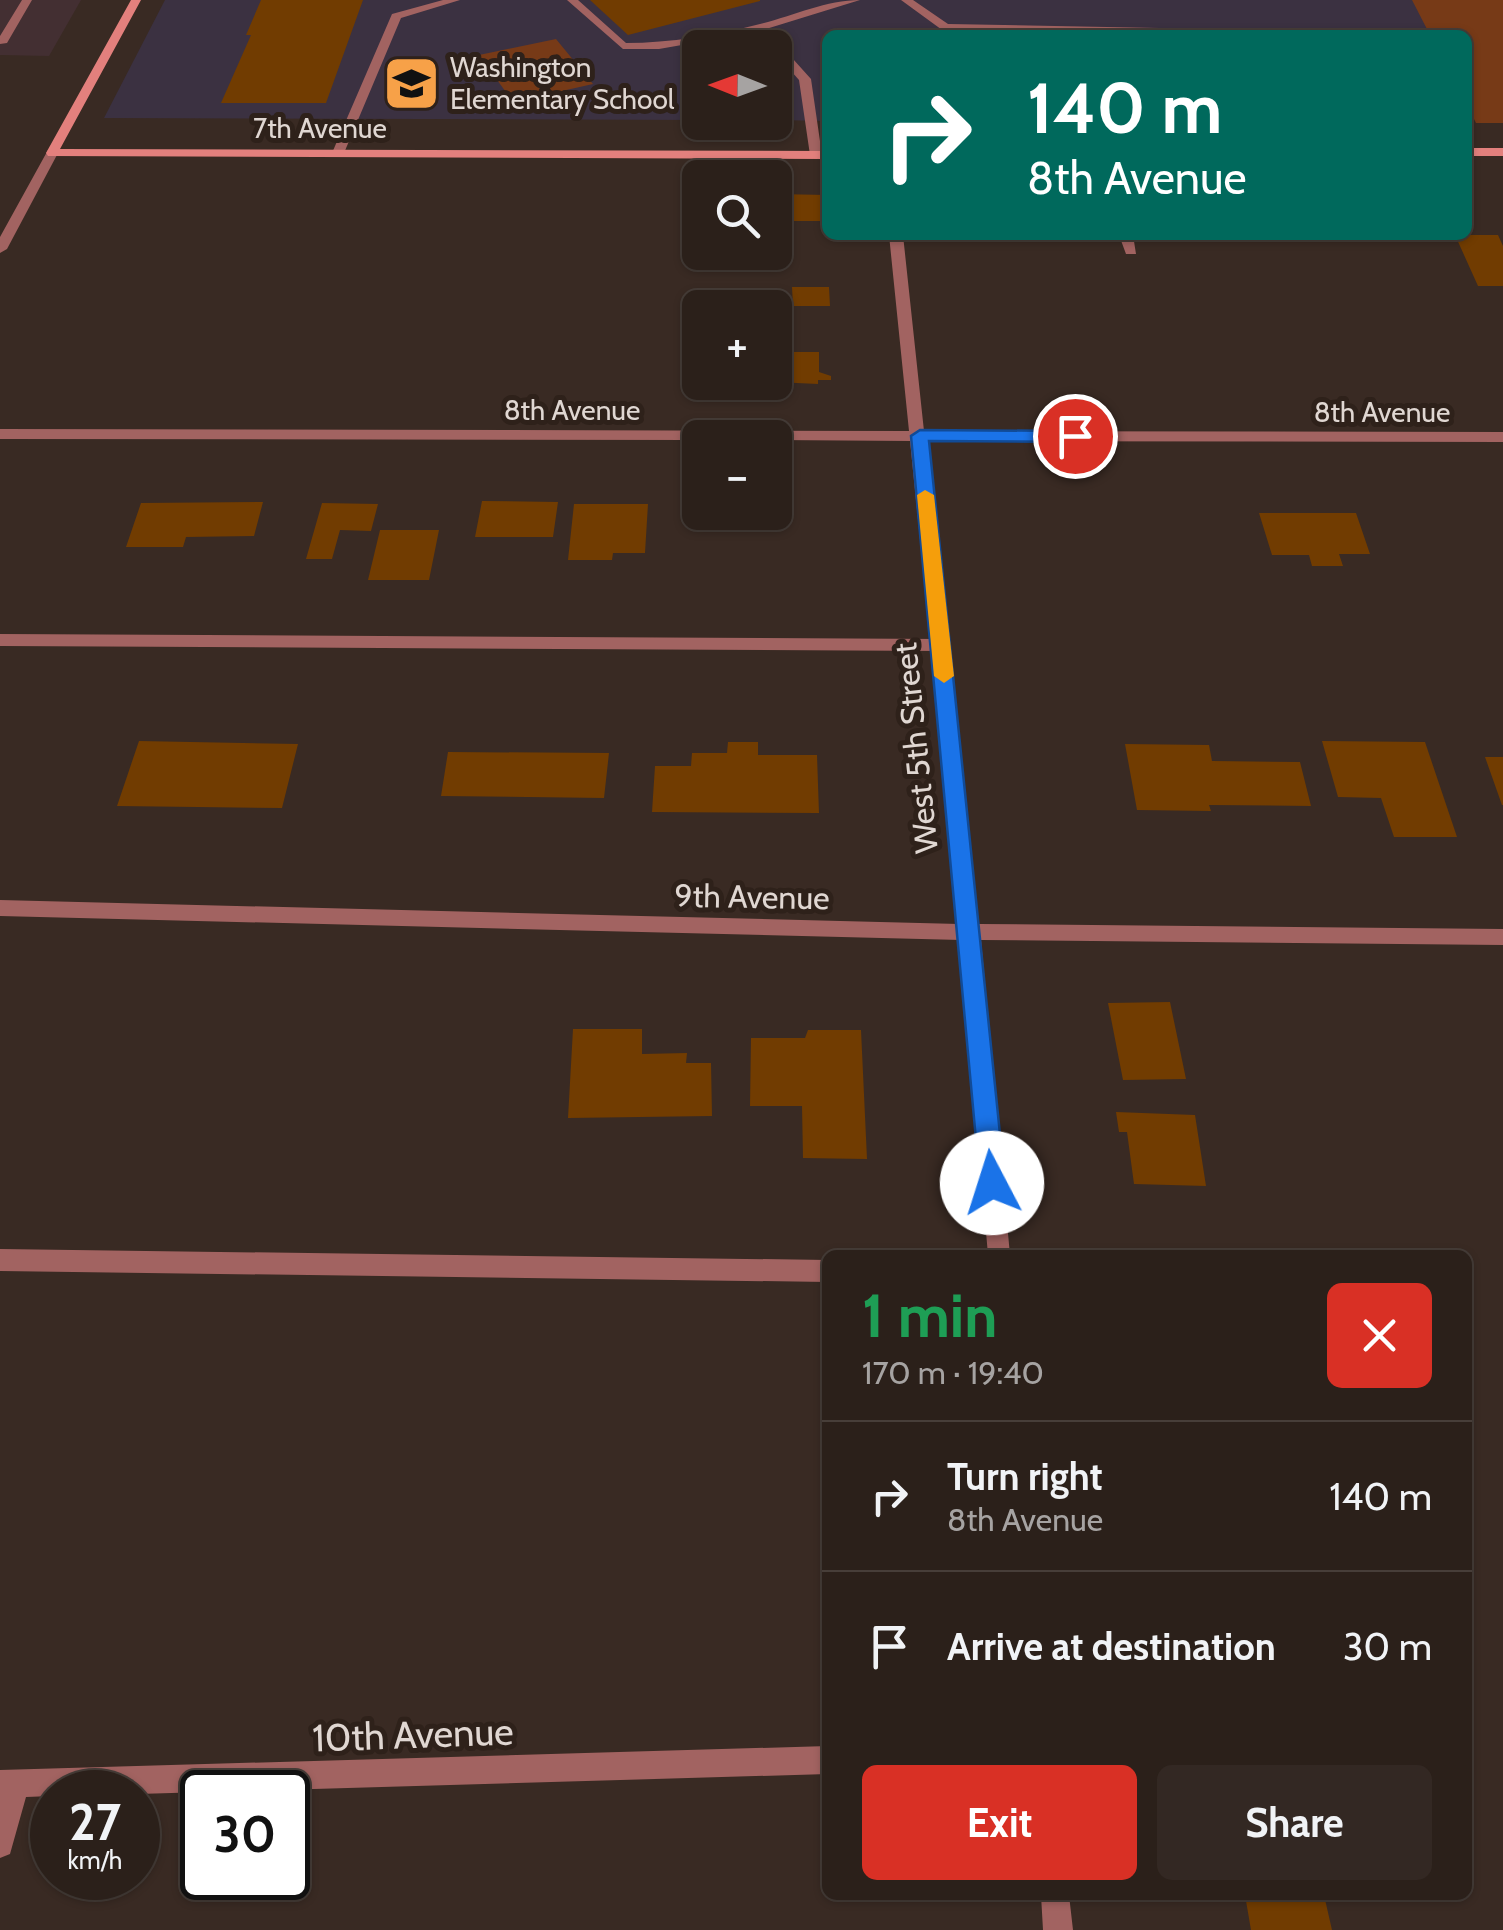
<!DOCTYPE html>
<html lang="en">
<head>
<meta charset="utf-8">
<style>
	body { margin:0; font-family:Cabin,sans-serif; background:#332823; color:#f1f3f6; height:100vh; display:flex; flex-direction:column; font-size:38px; white-space:nowrap }
	* { box-sizing:border-box; margin:0 }
	p { font-size:32px; color:#a6a3a2 }
	.icon { flex:none; width:55px; height:55px; fill:none; stroke:currentColor; stroke-width:2; stroke-linecap:round; stroke-linejoin:round }
	.map { position:relative; flex:1; overflow:hidden }
	.details { position:absolute; left:822px; top:1250px; width:650px; height:650px; display:flex; flex-direction:column; background:#2b201a; border-radius:15px; box-shadow:0 2px 8px #0004,0 0 0 2px #473e39 }
	.details>* { flex:none }
	.hud { position:absolute; left:822px; top:30px; width:650px; height:210px; border-radius:15px; box-shadow:0 2px 8px #0004,0 0 0 2px #473e39; background:#00695c; color:#fff; overflow:hidden }
	.needle { width:65px; rotate:271deg }
	.controls { position:absolute; left:682px; top:30px; display:grid; gap:20px }
	.controls a { display:grid; place-items:center; width:110px; height:110px; border-radius:15px; background:#2b201a; box-shadow:0 2px 8px #0004,0 0 0 2px #473e39; font-size:50px }
	.speed { position:absolute; left:30px; top:1770px; display:flex; gap:20px; font-size:50px; font-weight:700; text-align:center }
	.speed>* { display:grid; place-content:center; width:130px; height:130px; border-radius:50%; background:#2b201a; box-shadow:0 2px 8px #0004,0 0 0 2px #473e39; line-height:1 }
	.speed small { font-size:25px; font-weight:400 }
	.speed .limit { border:5px solid #111; border-radius:15px; background:#fff; color:#111 }
	.pin { position:absolute; display:grid; place-items:center; width:85px; height:85px; color:#fff; margin:-42px; border:5px solid #fff; border-radius:50%; box-shadow:0 2px 10px #0007 }
	.me { position:absolute; width:110px; margin:-55px; rotate:355deg; stroke-linejoin:round; filter:drop-shadow(0 0 8px #0008) }
	.turn { display:flex; align-items:center; gap:35px; height:210px; padding:0 40px; font-size:45px }
	.turn .icon { width:130px; height:130px; stroke-width:2.5 }
	.turn b { display:block; font-size:70px; line-height:85px }
	.round { display:grid; place-items:center; flex:none; width:105px; height:105px; border-radius:15px; background:#332823 }
	.headline { display:flex; align-items:center; justify-content:space-between; height:170px; padding:0 40px }
	h1 { font-size:60px; font-weight:700; line-height:75px; color:#1e9e55 }
	.cta { display:flex; gap:20px; margin-top:auto; padding:20px 40px }
	.cta a { flex:1; height:115px; border-radius:15px; background:#d93025; color:#fff; font-size:40px; font-weight:700; line-height:115px; text-align:center }
	.cta a+a { background:#332823; color:#f1f3f6 }
	ul { padding:0; list-style:none }
	li { display:flex; align-items:center; gap:30px; height:150px; padding:0 40px; border-top:2px solid #473e39 }
	li div { flex:1 }
	li b { display:block; font-size:38px }
	li em { font-style:normal }
	.map>svg:first-child { display:block }
</style>
</head>
<body>
<div class="map">
<svg width="1503" height="1930" viewBox="0 0 1503 1930">
	<rect width="100%" height="100%" fill="#392a23"/>
	<path fill="#432f32" d="M0 0H81L49 56 0 55Z"/>
	<path fill="#3b3141" d="M165 0H1414L1433 35H828L827 121 775 120V48H700V120L104 118Z"/>
	<path fill="#773a17" d="M1412 0H1503V123H1476L1468 107V35H1430Z
		M556 39 593 84 513 102 479 55Z"/>
	<path fill="#713c01" d="M261 0H363L326 103H221L251 35H246Z
		M590 0H760V1L628 35Z
		M775 194 828 195V221H790V234H775Z
		M1455 235H1498L1503 246V286H1478Z
		M792 287H829L830 306H793Z
		M775 352H819V372L831 376V380H818V384L775 382Z
		M482 501 558 502 553 537H475Z
		M263 502 254 536 186 537 183 547H126L141 503Z
		M322 503 378 504 371 531 340 530 332 559H306Z
		M574 504H648L645 553H613L612 560H568Z
		M1259 513H1356L1370 554H1339L1343 566H1312L1309 555H1272Z
		M380 530H439L429 580H368Z
		M139 741 298 744 282 808 117 806Z
		M1322 741 1425 742 1457 837H1394L1381 798 1338 797Z
		M728 742H758V755H817L819 813 652 812 655 766H691L692 753H727Z
		M1125 744 1209 745 1212 761 1300 762 1311 806 1209 805 1211 811 1137 810Z
		M448 752 609 753 604 798 441 796Z
		M1485 757H1503V805H1502Z
		M1170 1002 1186 1079 1123 1080 1108 1003Z
		M573 1029H642V1054L687 1053 686 1063H711L712 1116 568 1118Z
		M808 1030H861L867 1159 803 1158 802 1106H750L751 1038H805Z
		M1116 1112 1195 1115 1206 1186 1134 1184 1127 1132H1119Z
		M1245 1895H1324L1332 1930H1251Z"/>
	<g fill="none" stroke-linecap="round" stroke-linejoin="round">
		<path fill="#a26361" fill-rule="evenodd" d="M22 0H32L7 43 0 44V36Z
			M443 0H460L401 18 344 153 334 156 332 153 392 14Z
			M567 0H578L626 43C670 43 717 35 760 24 793 16 826 0 860 0L766 29 811 79 822 155 816 159 810 155 799 80 775 53V48H770L756 32 659 49H623Z
			M901 0H913L948 24 1159 28 1169 35 958 31V35H949Z
			M1119 235H1133L1136 254H1126Z
			M0 634 941 639 949 645 941 651 0 646Z
			M0 1249 828 1260V1282L0 1271Z"/>
		<path fill="#a26361" fill-rule="evenodd" d="M48 150 58 153 7 249 0 253V237Z
			M889 235H903L924 431 1503 432V442L925 441 979 924 1503 929V945L981 940 1010 1255H988L961 940 0 916V900L959 924 910 441 775 440V438H700V440L0 439V429L909 431Z
			M828 1746V1774L138 1794 52 1792V1796L26 1797 10 1854 0 1858V1770Z
			M1041 1895H1069L1073 1930H1043Z"/>
		<path fill="#e3807d" fill-rule="evenodd" d="M131 0H141L60 149 828 151V159L48 156 46 153Z
			M1468 148H1503V156H1468Z"/>
	</g>
	<path fill="#1a73e8" stroke="#114b97" stroke-width="2.5" d="M920 430 1075 431 1084 436 1075 442 929 441 1005 1183 1001 1191 992 1195 983 1191 980 1183 911 436Z"/>
	<path fill="#f59e0b" d="M925 490 934 495 954 676 944 683 934 676 917 495Z"/>
	<defs>
		<symbol id="school-square" viewBox="-11 -11 22 22"><rect x="-9" y="-9" width="18" height="18" rx="4" fill="#f7a148" stroke="#2e211a"/><path d="M0-5L7-2L0 1L-7-2ZM-4 1L0 2.5L4 1V4Q0 6-4 4Z" fill="#111"/></symbol>
	</defs>
	<g fill-rule="evenodd">
		<use href="#school-square" x="380" y="52" width="63" height="63"/>
	</g>
	<g text-anchor="middle" stroke-width="10" stroke-linejoin="round" paint-order="stroke">
		<g font-size="28" fill="#e0d7d2" stroke="#2e211a" text-anchor="start">
			<text x="450" y="77">Washington<tspan x="450" dy="32">Elementary School</tspan></text>
		</g>
		<g font-size="28" fill="#e0d7d2" stroke="#2e211a">
			<text x="320" y="138">7th Avenue</text>
			<text x="572" y="420">8th Avenue</text>
			<text x="1382" y="422">8th Avenue</text>
		</g>
		<g font-size="32" fill="#e0d7d2" stroke="#2e211a">
			<text transform="translate(916 748) rotate(-96)" y="11">West 5th Street</text>
			<text transform="translate(752 897) rotate(1)" y="11">9th Avenue</text>
		</g>
		<g font-size="38" fill="#e0d7d2" stroke="#2e211a">
			<text transform="translate(413 1735) rotate(-2)" y="13">10th Avenue</text>
		</g>
	</g>
</svg>
<div class="controls">
<a><svg class="needle" viewBox="-14 -14 28 28"><path d="M0-13l5 13h-10z" fill="#e53935"/><path d="M0 13l5-13h-10z" fill="#a6a3a2"/></svg></a>
<a><svg class="icon" aria-label="search" viewBox="0 0 24 24"><circle cx="10" cy="10" r="6"/><path d="M15 15l6 6"/></svg></a>
<a>+</a>
<a>−</a>
</div>
<div class="speed"><div>27<small>km/h</small></div><div class="limit">30</div></div>
<div class="pin" style="left:1075px;top:436px;background:#d93025"><svg class="icon" aria-label="arrive" viewBox="0 0 24 24"><path d="M6 21V4h12l-3 4 3 4H6"/></svg></div>
<svg class="me" style="left:992px;top:1183px" viewBox="-20 -20 40 40"><circle r="19" fill="#fff"/><path d="M0-13L10 11 0 6-10 11z" fill="#1a73e8"/></svg>
<div class="hud">
<div class="turn"><svg class="icon" aria-label="right" viewBox="0 0 24 24"><path d="M7 20v-9h11M14 6l5 5-5 5"/></svg><div><b>140 m</b>8th Avenue</div></div>
</div>
<section class="details">
<div class="headline"><div><h1>1 min</h1><p>170 m · 19:40</p></div><a class="round" style="background:#d93025;color:#fff"><svg class="icon" aria-label="close" viewBox="0 0 24 24"><path d="M6 6l12 12M18 6L6 18"/></svg></a></div>
<ul>
<li><svg class="icon" aria-label="right" viewBox="0 0 24 24"><path d="M7 20v-9h11M14 6l5 5-5 5"/></svg><div><b>Turn right</b><p>8th Avenue</p></div><em>140 m</em></li>
<li><svg class="icon" aria-label="arrive" viewBox="0 0 24 24"><path d="M6 21V4h12l-3 4 3 4H6"/></svg><div><b>Arrive at destination</b></div><em>30 m</em></li>
</ul>
<div class="cta"><a>Exit</a><a>Share</a></div>
</section>
</div>
</body>
</html>
